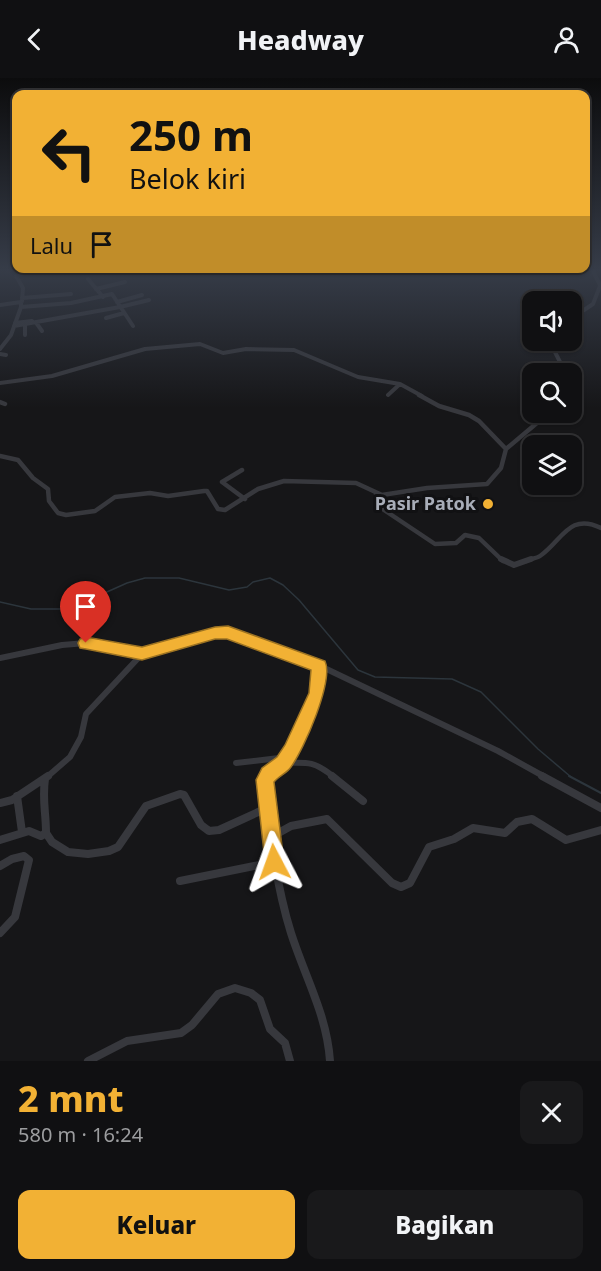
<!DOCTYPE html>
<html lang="id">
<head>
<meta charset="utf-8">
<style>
	body { margin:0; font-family:"Noto Sans",sans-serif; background:#19191b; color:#f1f3f6; height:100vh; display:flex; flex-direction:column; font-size:22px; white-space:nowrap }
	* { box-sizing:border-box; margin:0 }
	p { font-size:20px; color:#9c9d9f }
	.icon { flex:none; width:33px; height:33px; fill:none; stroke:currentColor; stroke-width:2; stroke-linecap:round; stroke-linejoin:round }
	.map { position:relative; height:983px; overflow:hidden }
	.panel { display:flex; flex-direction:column; background:#101012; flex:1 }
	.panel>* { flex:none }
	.top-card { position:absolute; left:12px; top:12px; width:578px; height:183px; border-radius:12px; box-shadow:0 2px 4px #0004,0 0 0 2px #303032; background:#f2b134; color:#111; overflow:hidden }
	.controls { position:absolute; left:522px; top:213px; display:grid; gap:12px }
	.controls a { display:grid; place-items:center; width:60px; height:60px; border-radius:12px; background:#101012; box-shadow:0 2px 4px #0004,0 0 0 2px #303032; font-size:30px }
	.pin { position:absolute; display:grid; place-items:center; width:51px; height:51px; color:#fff; margin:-62px -26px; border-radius:50% 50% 50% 0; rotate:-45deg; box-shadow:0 0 6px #0007 }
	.pin .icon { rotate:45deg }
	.me { position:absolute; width:66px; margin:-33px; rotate:356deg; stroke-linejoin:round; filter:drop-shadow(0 0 4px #0008) }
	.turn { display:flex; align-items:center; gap:21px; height:126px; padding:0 18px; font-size:27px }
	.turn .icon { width:78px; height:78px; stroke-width:2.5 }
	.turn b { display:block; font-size:42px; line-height:51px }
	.then { display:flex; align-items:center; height:57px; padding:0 18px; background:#0003; gap:12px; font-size:22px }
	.round { display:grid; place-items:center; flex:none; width:63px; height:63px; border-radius:12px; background:#19191b }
	.summary { display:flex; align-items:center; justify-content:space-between; height:102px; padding:0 18px }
	h1 { font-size:36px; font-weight:800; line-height:45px; color:#f2b134 }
	.button { display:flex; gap:12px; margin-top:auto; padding:12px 18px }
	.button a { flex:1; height:69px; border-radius:12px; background:#f2b134; color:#111; font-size:24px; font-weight:800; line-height:69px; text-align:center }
	.button a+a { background:#19191b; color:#f1f3f6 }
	header { display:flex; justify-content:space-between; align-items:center; height:78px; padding:0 18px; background:#101012; font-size:27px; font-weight:800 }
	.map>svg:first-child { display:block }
</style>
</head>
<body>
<header><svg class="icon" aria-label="back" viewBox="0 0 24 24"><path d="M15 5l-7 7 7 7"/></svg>Headway<svg class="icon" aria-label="person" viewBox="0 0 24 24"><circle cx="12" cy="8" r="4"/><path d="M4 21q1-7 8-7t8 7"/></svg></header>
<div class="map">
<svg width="601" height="983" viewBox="0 0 601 983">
	<rect width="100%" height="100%" fill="#161618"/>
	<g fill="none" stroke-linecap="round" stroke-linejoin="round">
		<path stroke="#2c353c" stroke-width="1.5" d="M0 524 31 531H69L127 505 145 500H179L229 512 247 509 253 504 270 500 283 507 299 522 358 592 375 599 452 601 481 614 538 671 571 699"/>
		<path stroke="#2c353c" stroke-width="2" d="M569 698 601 715"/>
		<path stroke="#37383d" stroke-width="4" d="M593 193 601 209
			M88 201 103 219
			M96 211 125 204
			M22 220 71 216
			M22 223 23 210 16 198 29 193
			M21 224V229L71 225 112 216 133 248
			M117 224 142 217
			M0 227 21 224
			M120 229 149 222
			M106 240 124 235
			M572 240 593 226 600 208
			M15 245 32 243
			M37 246 42 253
			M25 247V257
			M14 248 120 229
			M558 262 553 270 566 296
			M0 271 11 257 21 229
			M0 276 6 277
			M0 305 52 298 145 271 200 266 223 275 246 271 294 272 358 299 400 306 422 318
			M388 317 400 306"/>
		<path stroke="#37383d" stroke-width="4.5" d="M419 317 439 328 469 337 479 343 506 371
			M0 324 5 326
			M0 378 18 382 33 400 48 411 49 423 58 435 66 437 95 433 115 419 150 415 168 418 204 413H207L218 431 225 432 258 411 284 403 356 405 382 417 427 410 487 406 501 390 506 371 550 334
			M242 392 222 404 245 421
			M376 416 381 430 435 466 456 465 465 457 479 460 503 483
			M526 483C531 481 537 480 540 478 562 463 569 434 601 450"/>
		<path stroke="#37383d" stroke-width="6" d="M501 481 514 487 531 481
			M0 580 62 567 86 565 142 576 215 555H228L316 586 498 673 545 699
			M236 685 279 680 285 682
			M284 685C308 684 314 683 334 699
			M47 699 70 679 81 659 86 636 142 576
			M267 699 285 682 313 627 317 615 319 588"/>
		<path stroke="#37383d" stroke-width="8" d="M268 698 264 705C270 755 276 807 291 855 305 899 327 937 330 983
			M332 698 363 723
			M542 698 601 730
			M17 718 22 754
			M0 725 12 722 48 698
			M46 755 52 764 68 774 88 776 109 773 118 769 146 728 180 716 184 717 201 747 209 753 219 752 267 730
			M273 758 291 748 327 741 392 805 401 809 410 805 429 769 454 761 473 750 505 755 517 744 532 741 566 762 601 752
			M0 762 29 753 41 758 46 755C46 734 42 722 45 701
			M0 788 12 781 24 778 29 782 15 839 0 855
			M180 803 274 784
			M88 983 127 963 181 955 192 947 218 916 235 910 251 915 260 922 270 951 285 965 290 983"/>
	</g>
	<linearGradient id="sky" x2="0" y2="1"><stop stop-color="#0c0c0d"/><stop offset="0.58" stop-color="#363c48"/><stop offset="1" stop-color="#363c48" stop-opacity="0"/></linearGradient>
	<rect width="601" height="330" fill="url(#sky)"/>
	<path fill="#f2b134" stroke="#9d7322" stroke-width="1.5" d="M228 548 325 583C334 603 304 671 291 689 287 695 279 698 274 704L284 784 281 791 274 794 267 791 265 784 256 702 262 690 277 679 285 667 309 615 311 592 227 561H215L142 582 86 571 80 570 78 565 80 561 86 559 142 569 215 549Z"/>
	<circle fill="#f2b134" stroke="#111113" stroke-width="2" cx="488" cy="426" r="6"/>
	<g text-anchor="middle" stroke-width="6" stroke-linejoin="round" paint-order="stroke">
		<g font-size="18" font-weight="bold" fill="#a8adb8" stroke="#111113" text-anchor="end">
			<text x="476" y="432">Pasir Patok</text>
		</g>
	</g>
</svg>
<div class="controls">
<a><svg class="icon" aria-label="sound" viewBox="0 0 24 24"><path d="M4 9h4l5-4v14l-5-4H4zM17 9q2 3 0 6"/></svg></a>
<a><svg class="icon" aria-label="search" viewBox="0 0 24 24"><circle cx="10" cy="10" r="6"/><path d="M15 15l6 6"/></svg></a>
<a><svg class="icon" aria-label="layers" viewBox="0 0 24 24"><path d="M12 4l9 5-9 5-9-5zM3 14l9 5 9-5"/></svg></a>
</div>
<div class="pin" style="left:86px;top:565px;background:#d93025"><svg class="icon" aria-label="arrive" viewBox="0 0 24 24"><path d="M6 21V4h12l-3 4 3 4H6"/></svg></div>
<svg class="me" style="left:274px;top:784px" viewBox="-20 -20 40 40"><path d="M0-17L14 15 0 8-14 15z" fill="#f2b134" stroke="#fff" stroke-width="4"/></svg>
<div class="top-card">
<div class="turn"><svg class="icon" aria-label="left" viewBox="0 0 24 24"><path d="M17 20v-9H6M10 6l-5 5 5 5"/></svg><div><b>250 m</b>Belok kiri</div></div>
<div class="then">Lalu<svg class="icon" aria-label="arrive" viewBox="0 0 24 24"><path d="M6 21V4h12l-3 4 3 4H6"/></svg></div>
</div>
</div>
<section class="panel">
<div class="summary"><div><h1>2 mnt</h1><p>580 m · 16:24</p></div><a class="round"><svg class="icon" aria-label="close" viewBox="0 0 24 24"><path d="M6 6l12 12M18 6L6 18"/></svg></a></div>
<div class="button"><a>Keluar</a><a>Bagikan</a></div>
</section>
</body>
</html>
